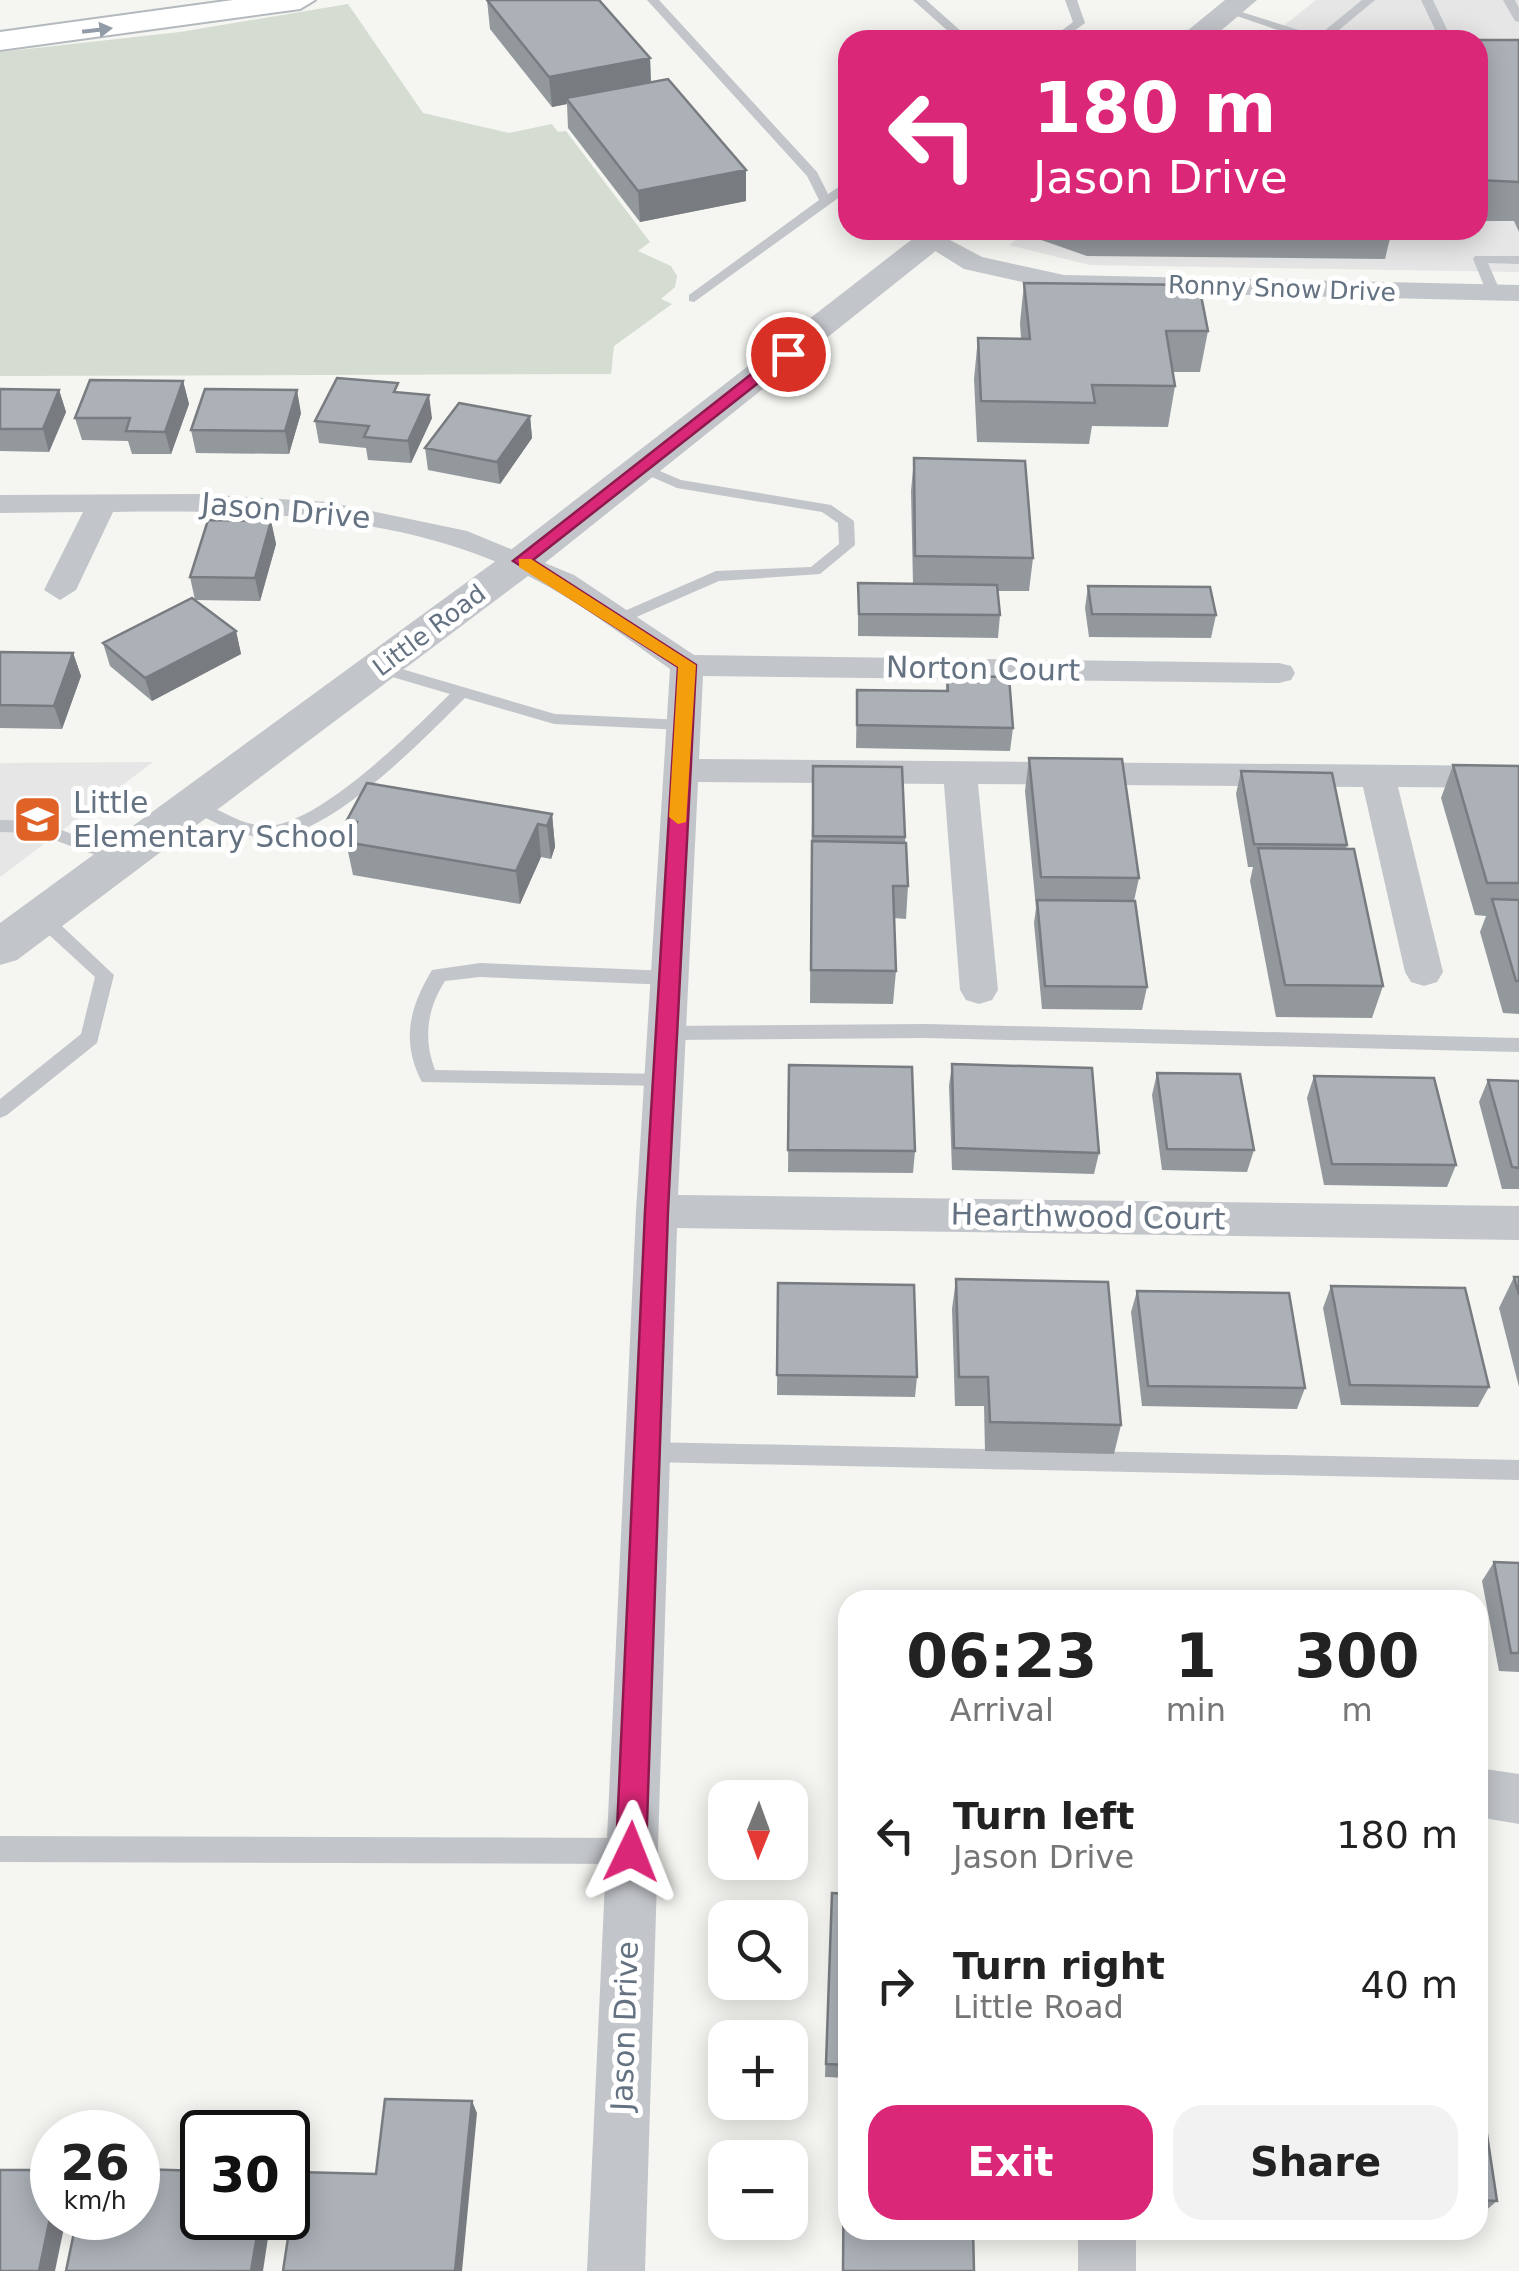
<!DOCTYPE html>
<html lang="en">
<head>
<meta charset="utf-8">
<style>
	body { margin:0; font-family:"DejaVu Sans",sans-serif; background:#f2f2f2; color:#222; height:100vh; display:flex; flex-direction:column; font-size:38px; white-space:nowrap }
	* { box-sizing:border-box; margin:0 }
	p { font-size:32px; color:#767676 }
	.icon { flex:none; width:55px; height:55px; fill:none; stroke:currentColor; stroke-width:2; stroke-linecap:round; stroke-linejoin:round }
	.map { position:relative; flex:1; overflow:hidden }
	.drawer { position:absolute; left:838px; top:1590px; width:650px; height:650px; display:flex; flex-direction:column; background:#fff; border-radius:30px; box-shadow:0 5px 25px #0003 }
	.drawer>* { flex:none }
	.guide { position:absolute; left:838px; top:30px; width:650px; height:210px; border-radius:30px; box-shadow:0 5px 25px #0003; background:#db2777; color:#fff; overflow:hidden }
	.needle { width:65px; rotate:181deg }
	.fabs { position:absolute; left:708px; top:1780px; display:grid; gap:20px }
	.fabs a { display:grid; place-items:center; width:100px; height:100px; border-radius:20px; background:#fff; box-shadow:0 5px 25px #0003; font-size:50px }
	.speed { position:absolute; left:30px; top:2110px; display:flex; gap:20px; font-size:50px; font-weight:700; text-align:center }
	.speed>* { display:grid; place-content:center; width:130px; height:130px; border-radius:50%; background:#fff; box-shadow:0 5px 25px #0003; line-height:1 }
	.speed small { font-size:25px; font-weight:400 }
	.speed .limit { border:5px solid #111; border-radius:15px; background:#fff; color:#111 }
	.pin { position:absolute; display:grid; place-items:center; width:85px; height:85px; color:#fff; margin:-42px; border:5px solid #fff; border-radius:50%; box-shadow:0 2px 10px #0007 }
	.me { position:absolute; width:110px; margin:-55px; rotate:2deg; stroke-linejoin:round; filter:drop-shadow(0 0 8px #0008) }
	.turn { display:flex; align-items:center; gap:35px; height:210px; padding:0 30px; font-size:45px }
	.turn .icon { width:130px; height:130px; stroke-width:2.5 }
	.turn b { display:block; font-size:70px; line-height:85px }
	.eta { display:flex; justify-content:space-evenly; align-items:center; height:170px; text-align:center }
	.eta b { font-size:60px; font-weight:700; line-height:70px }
	.action { display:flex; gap:20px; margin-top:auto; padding:20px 30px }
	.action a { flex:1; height:115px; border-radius:30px; background:#db2777; color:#fff; font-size:40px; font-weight:700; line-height:115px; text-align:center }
	.action a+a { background:#f2f2f2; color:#222 }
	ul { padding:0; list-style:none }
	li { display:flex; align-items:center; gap:30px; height:150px; padding:0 30px }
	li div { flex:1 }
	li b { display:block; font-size:38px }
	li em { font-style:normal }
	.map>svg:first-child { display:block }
</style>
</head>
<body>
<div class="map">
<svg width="1519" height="2271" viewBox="0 0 1519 2271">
	<rect width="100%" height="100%" fill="#f5f5f1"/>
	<path fill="#e5e6e5" d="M1316 0H1519V272L1090 265 1009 245 1028 230H1478V40H1266Z
		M153 762 0 877V763Z"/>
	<path fill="#d5dcd2" d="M348 4 423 113 509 133 552 124 558 132 566 131 650 242 638 251 671 266 677 276 675 287 661 299 672 304 614 346 611 374 0 376V52L180 32Z"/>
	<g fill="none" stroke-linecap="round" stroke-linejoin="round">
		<defs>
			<path id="secondary" d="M233 0H315L300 9 0 50V32Z"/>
		</defs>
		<use href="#secondary" stroke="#b4b9be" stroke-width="4"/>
		<path fill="#c2c5c9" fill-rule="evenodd" d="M647 0H659L817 172 828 194 848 181V191L694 302 689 301V295L819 200 807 176Z
			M913 0H926L971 40H958Z
			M1065 0H1077L1085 23 1062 40H1049L1073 22Z
			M1362 0H1375L1327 40H1307L1222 11 1232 9 1318 36Z
			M1421 0H1433L1452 40H1440Z
			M1503 0H1515L1519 8V22L1515 21Z
			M1475 256H1519V264L1488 263 1501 293 1499 296 1487 293 1473 259Z
			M641 463 681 480 831 505 854 521 855 545 820 574 719 581 625 622H613V616L716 571 811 567 839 544 838 523 822 512 677 488 636 470V464Z
			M378 662 555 714 684 720 692 725 684 730 554 724 465 698C422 740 329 839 266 838 239 837 210 819 186 809L183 805 186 801 192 799C216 806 239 825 264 826 317 828 413 730 450 694L372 671 370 667Z
			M0 820 37 821 126 854 129 858 120 864 35 833 0 832Z
			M41 911 47 912 114 975 97 1043 7 1115 0 1118V1099L81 1034 95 977 35 922 32 917Z
			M480 963 670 971 679 978 670 985 480 977 445 981C427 1009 423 1039 435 1070L664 1074 674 1081 671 1086 422 1082C401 1042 409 1008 432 970Z
			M926 1024 1519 1038V1052L926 1038 667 1040 657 1033 667 1026Z
			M647 1442 1519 1460V1480L647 1462 639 1459 636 1452 639 1445Z
			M0 1836 631 1838 640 1842 644 1851 640 1860 631 1864 0 1862Z"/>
		<path fill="#c2c5c9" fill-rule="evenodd" d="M933 231 982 257 1064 275 1519 285V301L1064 291 964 269 924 244 920 239 924 234Z
			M198 494 328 502 467 531 574 575 694 655 1279 663 1291 666 1295 673 1291 680 1279 683 703 676 699 759 1519 766V788L1398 787 1443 972 1437 982 1424 986 1411 982 1405 972 1363 787 978 784 998 990 992 1000 979 1004 966 1000 960 990 944 784 698 782 678 1195 1519 1206V1240L677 1228 645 2271H587L636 1211 670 669C625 637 580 602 530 577 403 513 253 510 113 512L76 590 60 600 44 590 83 512 0 513V495Z
			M1478 1768 1519 1774V1824L1478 1817Z
			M1078 2230H1136V2271H1078Z"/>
		<path fill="#c2c5c9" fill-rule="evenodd" d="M1225 0H1257L1210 40H1176Z
			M924 230H962L536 570 17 960 0 965V923L508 552Z"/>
		<use href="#secondary" fill="#fff" fill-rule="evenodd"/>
	</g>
	<path fill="#93989d" d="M487 0 650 58 651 82 746 201 640 222 568 128 567 104 552 107 490 29Z
		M1478 40H1519V232L1514 221H1478Z
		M1024 230H1392L1385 259 1087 256 1024 234Z
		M1024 283 1208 331 1200 372H1173L1175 386 1168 427 1092 426 1089 444 977 442 974 379 978 338H1021L1020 323Z
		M183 381 189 404 171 454H132L128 441 82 440 75 418Z
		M0 389 59 390 66 412 49 452 0 451Z
		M400 393 432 418 411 463 368 460 366 448 319 443 315 421Z
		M301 413 289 454 196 453 191 430Z
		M530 416 532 438 500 484 428 470 425 448Z
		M914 458 1033 558 1029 591H998L1000 615 998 638 858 636V583L913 584 911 491Z
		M271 521 276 544 260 601 195 600 190 577Z
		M1088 586 1216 615 1211 638 1089 637 1085 608Z
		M236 631 241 654 152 701 110 666 103 643Z
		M0 652 73 653 81 676 62 729 0 728Z
		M947 676 1013 728 1010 751 856 748 857 690 946 691Z
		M1029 758 1139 878 1134 901 1147 987 1142 1010 1042 1009 1034 923 1036 908 1025 791Z
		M1453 765 1519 766V1014L1503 1013 1480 932 1486 916 1475 915 1441 798Z
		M813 766 905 837 908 886 906 919 894 918 896 971 893 1004 810 1003 811 874Z
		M1241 771 1347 845 1346 849 1383 986 1372 1018 1276 1017 1250 881 1253 867H1248L1236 794Z
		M552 814 555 847 551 859 541 857 520 904 353 875 346 842 350 834 347 820Z
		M952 1064 1099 1153 1094 1174 952 1170 949 1086Z
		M789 1065 915 1151 913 1173 788 1172Z
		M1157 1073 1254 1150 1247 1172 1162 1170 1152 1095Z
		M1314 1076 1456 1165 1447 1187 1324 1185 1307 1098Z
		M1488 1080 1519 1081V1189H1502L1479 1102Z
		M1514 1277H1519V1387L1499 1308Z
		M956 1279 1121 1425 1114 1454 985 1451 984 1406H955L952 1309Z
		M778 1283 917 1377 915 1397 777 1395Z
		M1331 1286 1489 1387 1478 1407 1341 1405 1323 1308Z
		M1137 1291 1305 1388 1297 1409 1142 1406 1131 1312Z
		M1494 1562 1519 1563V1672L1499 1671 1482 1581Z
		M848 1894V2078L825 2077 831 1909Z
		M1478 2075 1497 2201 1484 2212H1478Z
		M844 2146 974 2271H842L843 2158Z"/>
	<path fill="#787c80" d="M650 58 651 88 566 98 567 104 552 107 549 77Z
		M746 170V201L640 222 638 191Z
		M183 381 189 404 171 454 165 432Z
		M59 390 66 412 49 452 43 429Z
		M297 390 301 413 289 454 285 431Z
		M429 395 432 418 411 463 408 441Z
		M530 416 532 438 500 484 497 462Z
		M271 521 276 544 260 601 255 578Z
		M236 631 241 654 152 701 145 678Z
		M73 653 81 676 62 729 54 706Z
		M552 814 555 847 551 859 547 826Z
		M538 824 541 857 520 904 516 871Z
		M472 2101 477 2113 462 2271H455Z
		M52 2208V2218H66L55 2271H39Z
		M260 2218H271L263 2271H251Z"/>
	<path fill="#abb1b7" stroke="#787c80" stroke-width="2.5" d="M487 0H599L650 58 549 77Z
		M1475 40H1519V182L1478 180V53H1482L1478 44V40Z
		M668 79 746 170 638 191 566 98Z
		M1024 283 1199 285 1208 331H1166L1175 386 1092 385 1095 403 981 401 978 338 1030 339Z
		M337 378 398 383 394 392 429 395 408 441 364 437 369 426 315 421Z
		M90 380 183 381 165 432 126 431 130 418H75Z
		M0 389 59 390 43 429H0Z
		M205 389 297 390 285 431 191 430Z
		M459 403 530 416 497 462 425 448Z
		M914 458 1025 461 1033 558 915 556Z
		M208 520 271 521 255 578 190 577Z
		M858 583 997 585 1000 615 859 614Z
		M1088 586 1210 587 1216 615 1092 614Z
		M192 598 236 631 145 678 103 643Z
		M0 652 73 653 54 706 0 705Z
		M947 676 1009 677 1013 728 857 725V690L948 691Z
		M1029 758 1122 759 1139 878 1041 877Z
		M1453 765 1519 766V883H1487Z
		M813 766 902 767 905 837 813 836Z
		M1241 771 1332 773 1347 845 1254 844Z
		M367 783 552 814 547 826 538 824 516 871 346 842 357 822 347 820Z
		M812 841 906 843 908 886H893L896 971 811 970Z
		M1258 848 1354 849 1383 986 1285 985Z
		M1492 899 1519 900V981H1516Z
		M1037 900 1135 901 1147 987 1045 986Z
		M952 1064 1092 1068 1099 1153 954 1148Z
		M789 1065 912 1067 915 1151 788 1150Z
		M1157 1073 1240 1074 1254 1150 1167 1149Z
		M1314 1076 1434 1078 1456 1165 1332 1164Z
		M1488 1080 1519 1081V1168L1512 1167Z
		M1514 1277H1519V1295Z
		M956 1279 1108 1282 1121 1425 990 1422 988 1377H959Z
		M778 1283 914 1285 917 1377 777 1375Z
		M1331 1286 1465 1288 1489 1387 1350 1385Z
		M1137 1291 1289 1293 1305 1388 1148 1386Z
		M1494 1562 1519 1563V1653H1511Z
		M832 1893 848 1894V2065L826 2064Z
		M1478 2075 1497 2201 1478 2200Z
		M385 2099 472 2101 455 2271H283L298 2172 376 2174Z
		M844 2146H848V2230H973L974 2271H843Z
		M138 2169 202 2171V2218H260L251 2271H66L77 2218H138Z
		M0 2170H52V2208L39 2271H0Z"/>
	<defs><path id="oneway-solid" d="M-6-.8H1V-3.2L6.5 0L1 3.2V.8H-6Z" transform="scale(2.5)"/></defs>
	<use fill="#929ca8" href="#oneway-solid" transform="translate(97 30) rotate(-7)"/>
	<path fill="#db2777" stroke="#8e194d" stroke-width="2.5" d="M782 350 795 354 533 560 696 665 668 1211 646 1852 641 1862 631 1866 621 1862 616 1852 645 1211 678 667 513 561Z"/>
	<path fill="#f59e0b" d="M519 559H531L696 665 686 822 678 824 669 817 678 667 519 567Z"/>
	<defs>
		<symbol id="school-square" viewBox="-11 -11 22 22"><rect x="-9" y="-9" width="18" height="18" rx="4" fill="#e06226" stroke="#fff"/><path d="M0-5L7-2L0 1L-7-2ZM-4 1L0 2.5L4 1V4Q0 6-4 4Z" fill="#fff"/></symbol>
	</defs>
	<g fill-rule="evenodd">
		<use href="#school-square" x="10" y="792" width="55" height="55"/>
	</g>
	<g text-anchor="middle" stroke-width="10" stroke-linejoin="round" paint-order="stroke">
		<g font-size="25" fill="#647282" stroke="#fff">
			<text transform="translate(1282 288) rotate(2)" y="9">Ronny Snow Drive</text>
			<text transform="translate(429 630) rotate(-37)" y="9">Little Road</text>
		</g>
		<g font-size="30" fill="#647282" stroke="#fff">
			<text transform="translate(286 511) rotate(5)" y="10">Jason Drive</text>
			<text transform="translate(983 669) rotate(1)" y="10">Norton Court</text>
			<text transform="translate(1088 1217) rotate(1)" y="10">Hearthwood Court</text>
			<text transform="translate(625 2026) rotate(-88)" y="10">Jason Drive</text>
		</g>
		<g font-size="30" fill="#647282" stroke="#fff" text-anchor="start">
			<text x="73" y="813">Little<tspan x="73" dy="34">Elementary School</tspan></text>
		</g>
	</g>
</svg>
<div class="fabs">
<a><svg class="needle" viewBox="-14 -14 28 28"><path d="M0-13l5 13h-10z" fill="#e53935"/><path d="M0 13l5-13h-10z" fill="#767676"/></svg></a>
<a><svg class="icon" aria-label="search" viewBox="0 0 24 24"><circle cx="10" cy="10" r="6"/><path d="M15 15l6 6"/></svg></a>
<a>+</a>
<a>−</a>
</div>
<div class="speed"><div>26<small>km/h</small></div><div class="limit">30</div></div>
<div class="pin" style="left:788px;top:354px;background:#d93025"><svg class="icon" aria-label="arrive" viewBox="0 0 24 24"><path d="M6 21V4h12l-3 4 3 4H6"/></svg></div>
<svg class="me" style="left:631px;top:1852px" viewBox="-20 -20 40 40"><path d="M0-17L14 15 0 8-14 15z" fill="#db2777" stroke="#fff" stroke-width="4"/></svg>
<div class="guide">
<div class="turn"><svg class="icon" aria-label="left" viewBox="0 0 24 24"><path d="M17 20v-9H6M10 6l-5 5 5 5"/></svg><div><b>180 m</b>Jason Drive</div></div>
</div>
<section class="drawer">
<div class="eta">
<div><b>06:23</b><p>Arrival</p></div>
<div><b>1</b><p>min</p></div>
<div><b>300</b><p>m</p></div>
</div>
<ul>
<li><svg class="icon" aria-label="left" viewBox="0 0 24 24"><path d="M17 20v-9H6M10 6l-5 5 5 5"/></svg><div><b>Turn left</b><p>Jason Drive</p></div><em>180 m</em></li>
<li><svg class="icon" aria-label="right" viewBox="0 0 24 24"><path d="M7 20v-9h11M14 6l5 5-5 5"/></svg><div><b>Turn right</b><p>Little Road</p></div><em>40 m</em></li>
</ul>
<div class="action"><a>Exit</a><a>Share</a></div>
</section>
</div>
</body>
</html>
